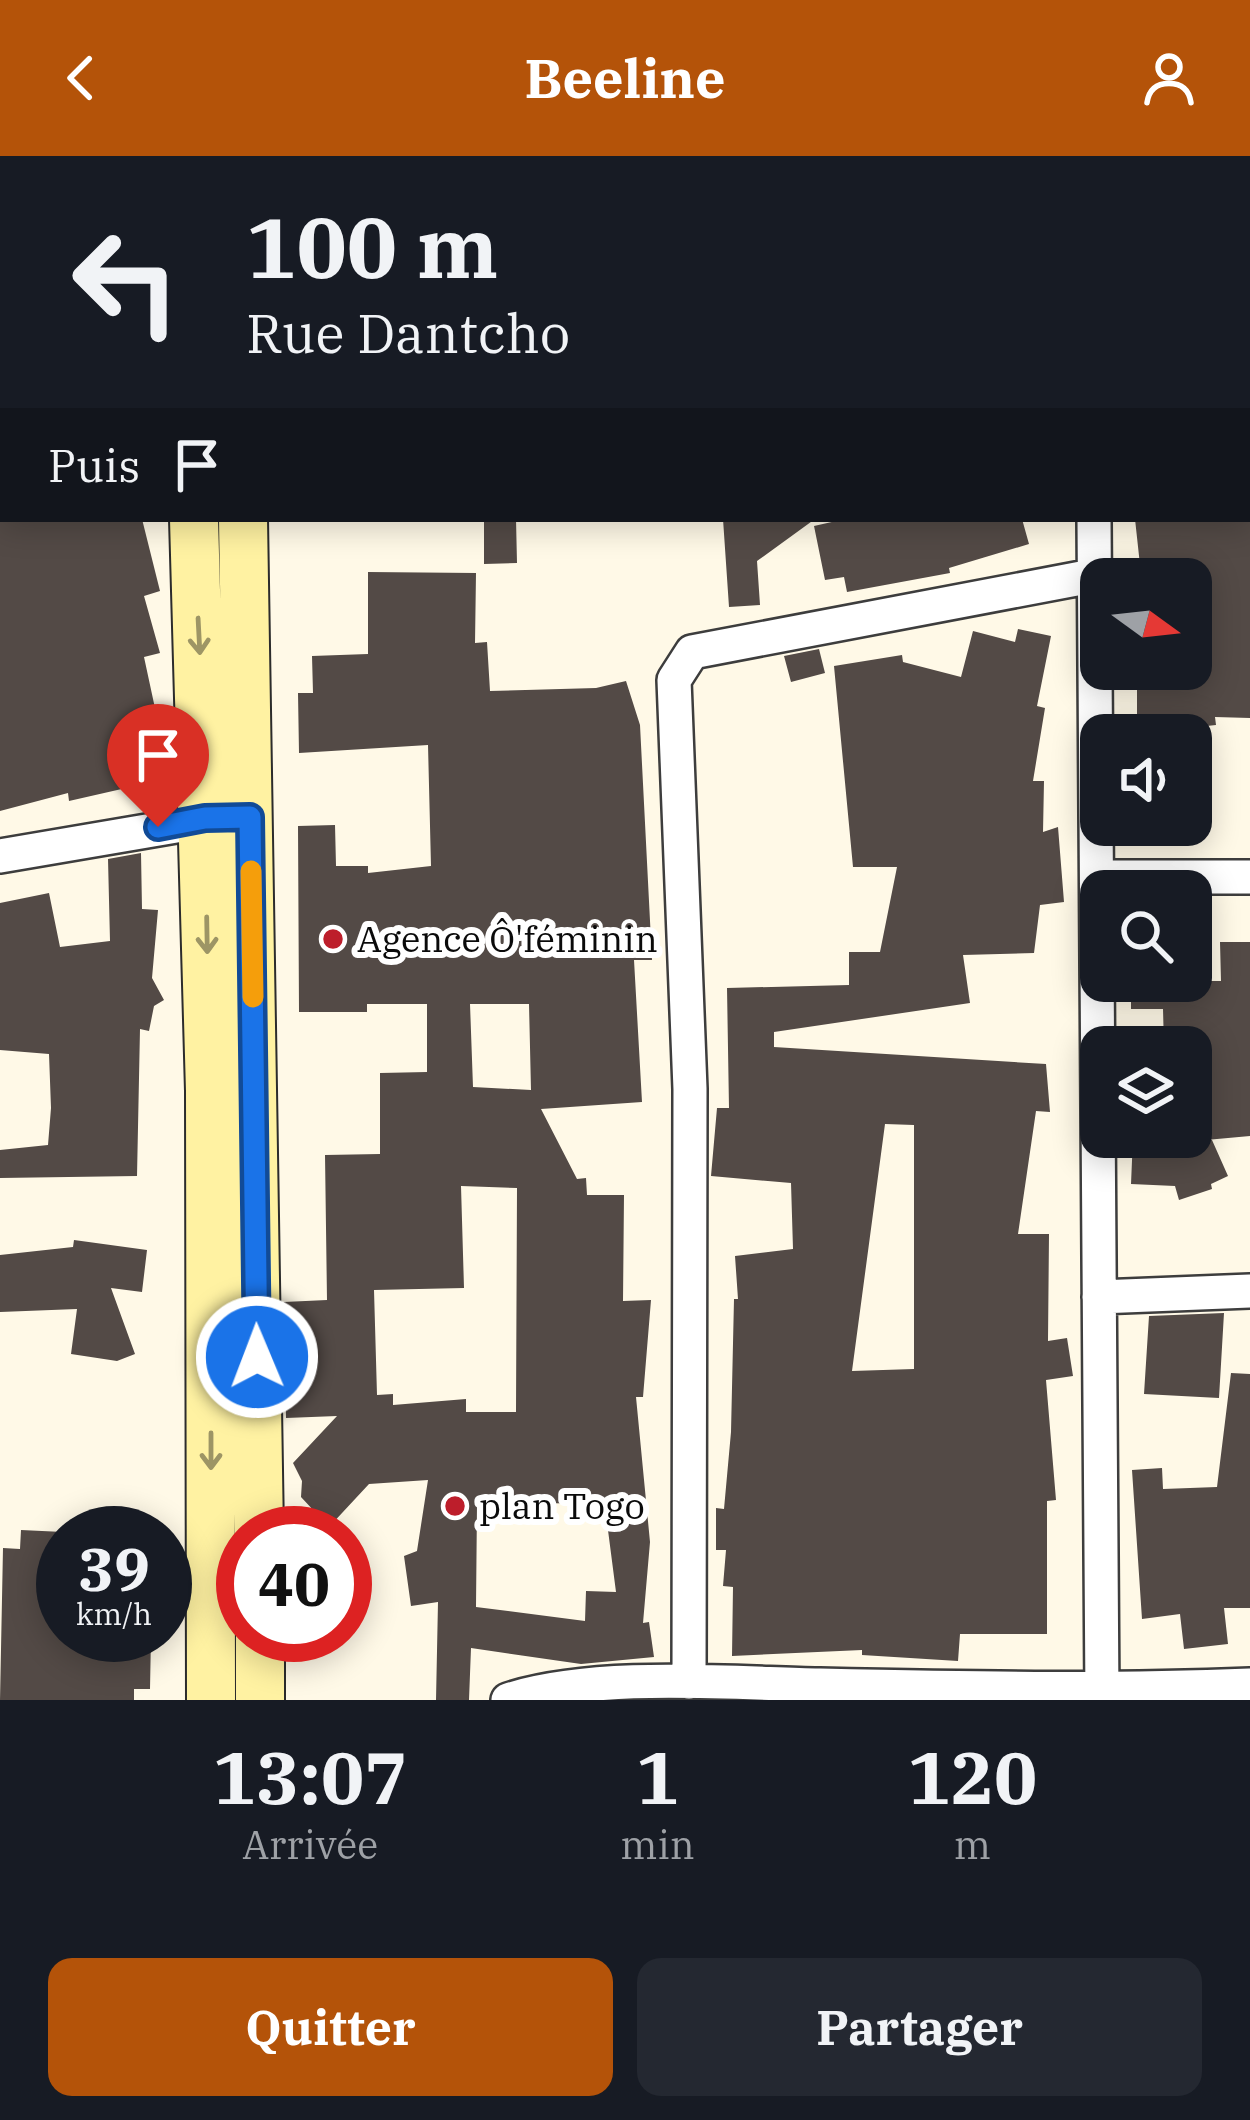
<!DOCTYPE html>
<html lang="fr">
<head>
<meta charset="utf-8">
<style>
	body { margin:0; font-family:"IBM Plex Serif",serif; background:#242831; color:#f1f3f6; height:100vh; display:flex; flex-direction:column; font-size:45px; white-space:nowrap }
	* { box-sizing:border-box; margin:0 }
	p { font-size:39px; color:#9ea1a6 }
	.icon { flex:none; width:66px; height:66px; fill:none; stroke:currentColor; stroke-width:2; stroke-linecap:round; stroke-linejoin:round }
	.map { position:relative; height:1544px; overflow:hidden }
	.details { display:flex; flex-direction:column; background:#171b24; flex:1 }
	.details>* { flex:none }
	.guide { position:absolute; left:0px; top:0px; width:1251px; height:366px; box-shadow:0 6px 30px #0003; background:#171b24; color:#f1f3f6; overflow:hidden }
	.needle { width:78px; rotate:105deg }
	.buttons { position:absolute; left:1080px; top:402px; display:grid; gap:24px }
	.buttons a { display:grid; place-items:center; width:132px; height:132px; border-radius:24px; background:#171b24; box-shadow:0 6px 30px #0003; font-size:60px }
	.speed { position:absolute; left:36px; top:1350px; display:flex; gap:24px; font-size:60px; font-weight:700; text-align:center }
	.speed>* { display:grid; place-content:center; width:156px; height:156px; border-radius:50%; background:#171b24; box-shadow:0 6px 30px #0003; line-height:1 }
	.speed small { font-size:30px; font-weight:400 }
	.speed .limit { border:18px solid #d22; background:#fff; color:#111 }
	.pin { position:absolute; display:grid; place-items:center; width:102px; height:102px; color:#fff; margin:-123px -51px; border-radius:50% 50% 50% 0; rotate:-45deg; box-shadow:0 0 12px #0007 }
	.pin .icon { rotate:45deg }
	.me { position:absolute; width:132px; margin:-66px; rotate:359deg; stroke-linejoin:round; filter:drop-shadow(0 0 9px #0008) }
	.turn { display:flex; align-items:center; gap:42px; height:252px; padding:0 48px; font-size:54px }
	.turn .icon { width:156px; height:156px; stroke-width:2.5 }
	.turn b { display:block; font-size:84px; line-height:102px }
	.then { display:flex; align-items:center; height:114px; padding:0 48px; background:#0003; gap:24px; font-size:45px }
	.eta { display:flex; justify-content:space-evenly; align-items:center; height:204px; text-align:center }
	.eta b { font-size:72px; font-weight:700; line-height:84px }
	.cta { display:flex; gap:24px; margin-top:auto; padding:24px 48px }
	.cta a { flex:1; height:138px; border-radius:24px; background:#b45309; color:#fff; font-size:48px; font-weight:700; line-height:138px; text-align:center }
	.cta a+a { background:#242831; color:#f1f3f6 }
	header { display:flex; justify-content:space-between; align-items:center; height:156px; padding:0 48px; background:#b45309; color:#fff; font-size:54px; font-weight:700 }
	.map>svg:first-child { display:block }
</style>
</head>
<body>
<header><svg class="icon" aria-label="back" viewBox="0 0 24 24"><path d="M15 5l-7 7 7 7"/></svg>Beeline<svg class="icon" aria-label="person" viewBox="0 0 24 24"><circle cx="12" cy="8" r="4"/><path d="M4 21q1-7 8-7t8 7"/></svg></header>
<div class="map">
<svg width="1250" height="1544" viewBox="0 0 1250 1544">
	<rect width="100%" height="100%" fill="#fff9e7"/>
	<path fill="#534a46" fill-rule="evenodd" d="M0 363H142L160 435 144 440 160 497 144 501 170 622 69 645 68 637 0 655Z
		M484 363H516L517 407 484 408Z
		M723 363H815L757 405 760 449 729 451Z
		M845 363H1022L1029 388 949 412 950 417 847 436 844 421 825 424 814 370Z
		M1135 363H1250V562L1215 561 1216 569 1188 572V579H1137V519H1191V423H1172L1174 406 1140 409Z
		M368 416 476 417 475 487 487 486 490 535 596 532 626 525 640 569 652 804H634L642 946 541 953 577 1023 586 1022 587 1039H624L623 1145 651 1144 643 1241H636L650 1386 643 1467 649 1466 654 1501 581 1508 471 1492 469 1544H436L438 1446 411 1450 404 1400 417 1395 428 1324 369 1328 329 1371 301 1341 302 1325 293 1307 337 1260 286 1262 284 1146 327 1144 325 999 380 998V917L427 916V848H367V856H299L298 670 335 669 336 710H368V717L431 710 428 589 299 597 298 537H313L312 500 368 498ZM470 848H529L531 934 473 931ZM461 1030 517 1032 516 1256H466V1243L393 1249V1238L377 1239 374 1134 464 1132ZM592 1347 605 1351 616 1436 586 1435 585 1465 476 1451 477 1348Z
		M1018 473 1051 480 1037 550 1045 552 1033 625H1044L1043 676 1058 671 1064 746 1040 749 1034 797 963 799 970 847 774 876V891L1046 908 1050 956 1036 955 1018 1078H1049L1048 1185 1067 1182 1073 1220 1046 1224 1056 1344 1047 1345V1478H960L958 1505 862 1499V1494L732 1500 733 1431 723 1430 726 1394H716V1352L724 1353 731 1276 734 1143H738L735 1100 793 1093 791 1027 711 1020 717 952H729L727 832 849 829V796H880L897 711H853L834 510 902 499 903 506 961 521 973 475 1015 486ZM885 968 914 969V1213L852 1215Z
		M819 493 825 517 791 526 784 500Z
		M141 697 142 753 158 754 152 822 164 844 154 850 149 875 140 873 137 1020 0 1022V994L48 989 51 952 49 898 0 894V747L49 737 60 791 110 785 108 703Z
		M1220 786H1250V980L1206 984H1212L1228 1020 1211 1028 1212 1033 1179 1044 1175 1030 1131 1028 1133 981 1191 983V891H1164L1163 853H1131V825H1221Z
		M74 1084 147 1094 142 1136 111 1132 135 1198 117 1205 71 1198 77 1153 0 1156V1099L73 1091Z
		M1224 1157 1219 1242 1144 1238 1149 1160Z
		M1231 1217 1250 1218V1452H1224L1228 1488 1184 1493 1180 1458 1142 1463 1132 1314 1162 1312 1163 1333 1217 1331Z
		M21 1374 63 1376V1479H151L150 1533H134V1544H0L3 1392 20 1393Z"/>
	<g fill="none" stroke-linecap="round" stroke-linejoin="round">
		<defs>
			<path id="street" d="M1093 0V3
				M1048 3 1059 0
				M0 256H3
				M1248 311H1250
				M1094 363 1102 1544
				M0 700 223 662
				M1100 721H1250
				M1099 1141 1250 1135
				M689 1526 690 933 674 524 692 496 1092 420
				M508 1544C594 1516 727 1527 819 1529 963 1532 1106 1535 1250 1529"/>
			<path id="secondary" d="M347 0V3
				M194 363 210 935 211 1544
				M243 363 259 1377
				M260 1479V1544"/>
			<path id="highway" d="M202 3 215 0
				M532 3 545 0
				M0 55 3 54
				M0 135H3"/>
		</defs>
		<use href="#street" stroke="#3d3d3d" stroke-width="38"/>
		<use href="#secondary" stroke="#2c2c2c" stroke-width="52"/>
		<use href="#highway" stroke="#1b1b1b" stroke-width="68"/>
		<use href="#street" stroke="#fff" stroke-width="33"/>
		<use href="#secondary" stroke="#fff2a2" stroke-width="48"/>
		<use href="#highway" stroke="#fa9549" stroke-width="63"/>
	</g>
	<defs><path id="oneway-shaft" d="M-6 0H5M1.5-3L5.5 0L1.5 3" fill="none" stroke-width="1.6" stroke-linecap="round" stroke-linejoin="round" transform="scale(3)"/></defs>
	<g stroke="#9d9565">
		<use href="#oneway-shaft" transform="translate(199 480) rotate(87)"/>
		<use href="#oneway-shaft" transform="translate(207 779) rotate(89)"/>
		<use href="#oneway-shaft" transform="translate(211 1295) rotate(90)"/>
	</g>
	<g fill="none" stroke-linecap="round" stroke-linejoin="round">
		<defs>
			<path id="route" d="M158 671 205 662 250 661 257 1201"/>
		</defs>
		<use href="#route" stroke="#114b97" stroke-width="30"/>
		<use href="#route" stroke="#1a73e8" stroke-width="21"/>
		<path stroke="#f59e0b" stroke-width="21" d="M251 715 253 841"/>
	</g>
	<g fill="#bd1e2b" stroke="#fff" stroke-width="4.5">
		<circle cx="333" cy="783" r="12"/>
		<circle cx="455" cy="1350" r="12"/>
	</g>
	<g text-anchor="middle" stroke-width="12" stroke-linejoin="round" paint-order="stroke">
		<g font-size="36" fill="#0a0a0a" stroke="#fff" text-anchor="start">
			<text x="357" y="796">Agence Ô'féminin</text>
			<text x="479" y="1363">plan Togo</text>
		</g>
	</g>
</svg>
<div class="buttons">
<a><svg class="needle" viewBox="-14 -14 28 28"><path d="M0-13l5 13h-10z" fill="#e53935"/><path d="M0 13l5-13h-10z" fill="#9ea1a6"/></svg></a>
<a><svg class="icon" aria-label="sound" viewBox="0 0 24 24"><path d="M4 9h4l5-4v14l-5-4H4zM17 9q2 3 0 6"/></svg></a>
<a><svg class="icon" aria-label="search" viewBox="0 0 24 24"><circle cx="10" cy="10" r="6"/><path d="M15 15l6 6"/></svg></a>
<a><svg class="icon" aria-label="layers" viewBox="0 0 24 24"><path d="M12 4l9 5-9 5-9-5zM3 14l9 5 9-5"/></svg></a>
</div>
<div class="speed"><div>39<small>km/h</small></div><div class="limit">40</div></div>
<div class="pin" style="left:158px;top:671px;background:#d93025"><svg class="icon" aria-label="arrive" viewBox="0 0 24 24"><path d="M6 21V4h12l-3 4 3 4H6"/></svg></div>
<svg class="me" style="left:257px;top:1201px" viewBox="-20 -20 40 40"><circle r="17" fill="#1a73e8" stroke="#fff" stroke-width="3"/><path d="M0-11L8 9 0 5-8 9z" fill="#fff"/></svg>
<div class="guide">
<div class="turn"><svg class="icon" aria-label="left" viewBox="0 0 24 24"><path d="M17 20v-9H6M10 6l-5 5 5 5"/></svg><div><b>100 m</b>Rue Dantcho</div></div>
<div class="then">Puis<svg class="icon" aria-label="arrive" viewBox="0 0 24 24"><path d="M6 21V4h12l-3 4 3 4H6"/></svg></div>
</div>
</div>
<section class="details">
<div class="eta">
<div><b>13:07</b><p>Arrivée</p></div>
<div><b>1</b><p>min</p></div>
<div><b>120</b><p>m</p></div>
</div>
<div class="cta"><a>Quitter</a><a>Partager</a></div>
</section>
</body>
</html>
